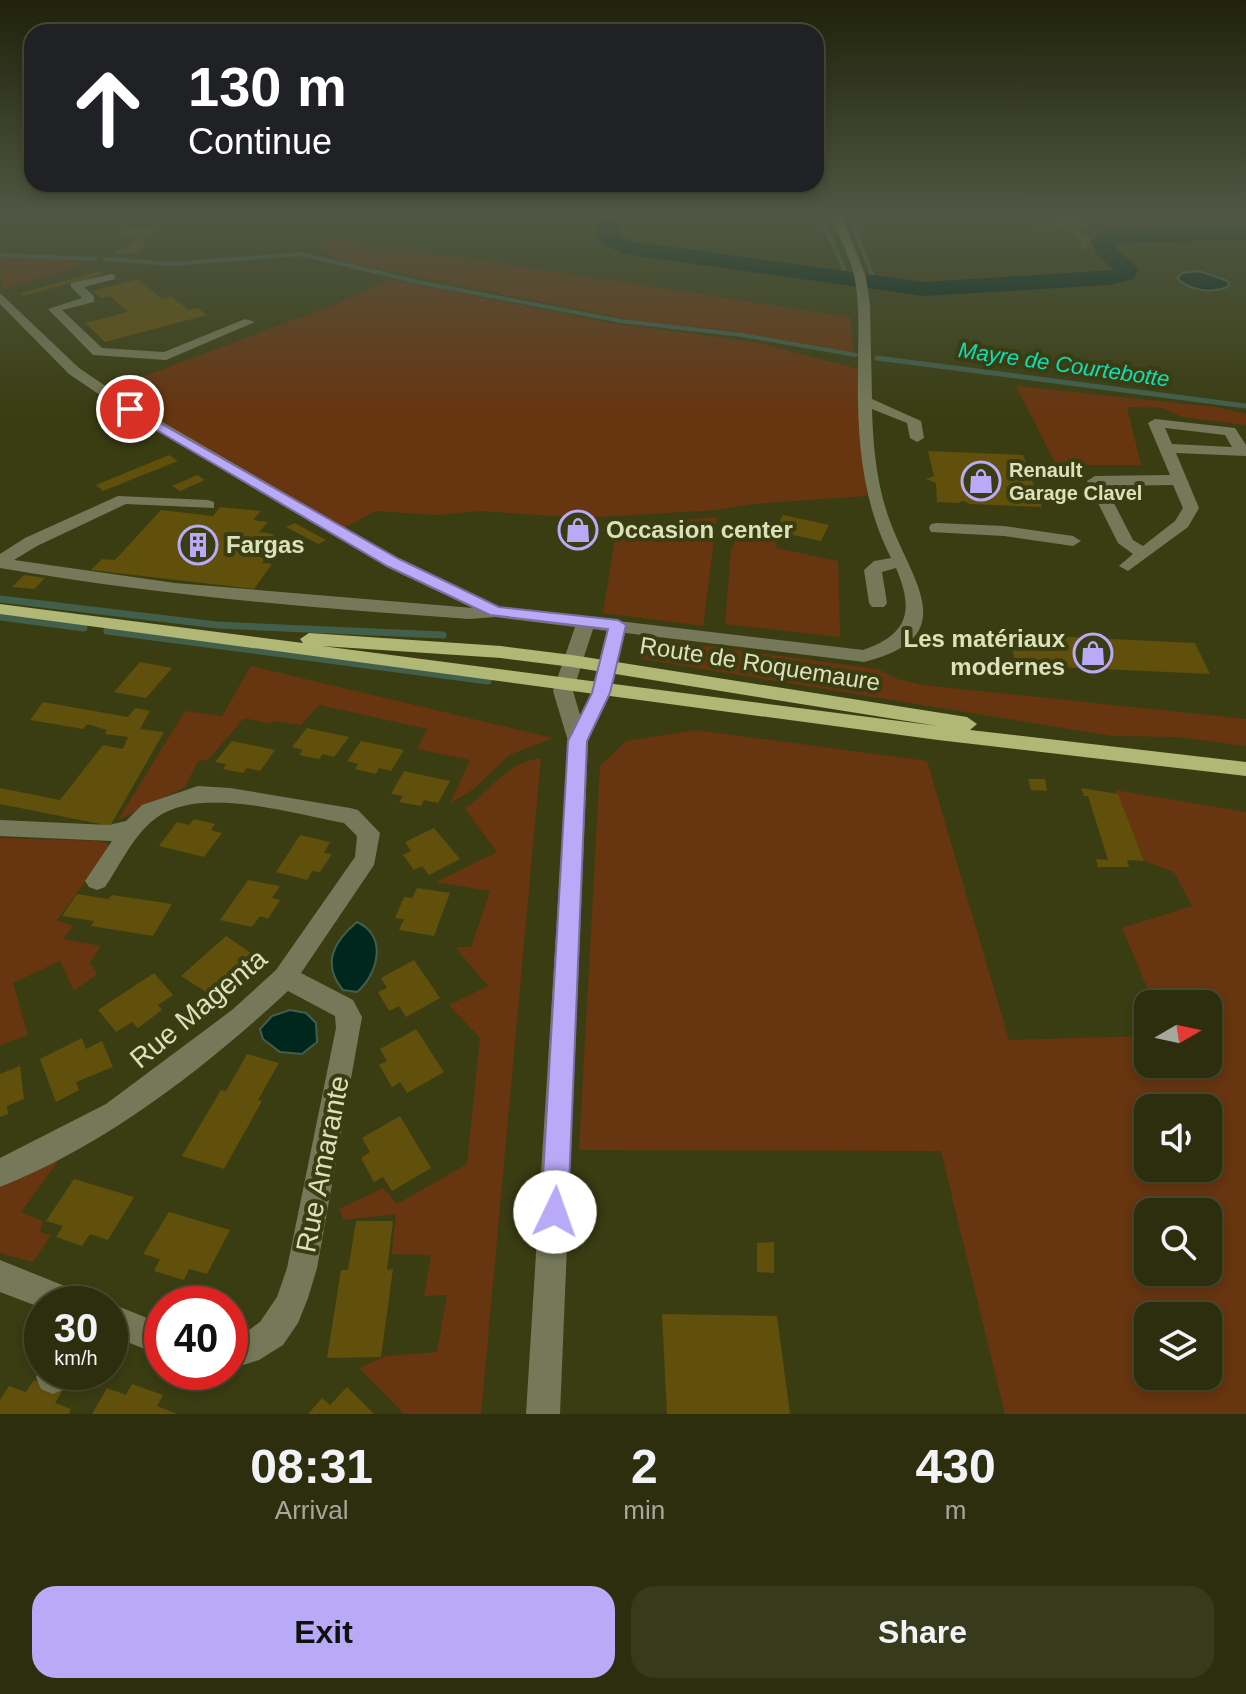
<!DOCTYPE html>
<html lang="en">
<head>
<meta charset="utf-8">
<style>
	body { margin:0; font-family:Arial,sans-serif; background:#383a1c; color:#f1f3f6; height:100vh; display:flex; flex-direction:column; font-size:30px; white-space:nowrap }
	* { box-sizing:border-box; margin:0 }
	p { font-size:26px; color:#a6a89e }
	.icon { flex:none; width:44px; height:44px; fill:none; stroke:currentColor; stroke-width:2; stroke-linecap:round; stroke-linejoin:round }
	.map { position:relative; height:1414px; overflow:hidden }
	.details { display:flex; flex-direction:column; background:#2c2e0e; flex:1 }
	.details>* { flex:none }
	.banner { position:absolute; left:24px; top:24px; width:800px; height:168px; border-radius:24px; box-shadow:0 4px 12px #0003,0 0 0 2px #484a2e; background:#202124; color:#fff; overflow:hidden }
	.needle { width:52px; rotate:81deg }
	.buttons { position:absolute; left:1134px; top:990px; display:grid; gap:16px }
	.buttons a { display:grid; place-items:center; width:88px; height:88px; border-radius:16px; background:#2c2e0e; box-shadow:0 4px 12px #0003,0 0 0 2px #484a2e; font-size:40px }
	.speed { position:absolute; left:24px; top:1286px; display:flex; gap:16px; font-size:40px; font-weight:700; text-align:center }
	.speed>* { display:grid; place-content:center; width:104px; height:104px; border-radius:50%; background:#2c2e0e; box-shadow:0 4px 12px #0003,0 0 0 2px #484a2e; line-height:1 }
	.speed small { font-size:20px; font-weight:400 }
	.speed .limit { border:12px solid #d22; background:#fff; color:#111 }
	.pin { position:absolute; display:grid; place-items:center; width:68px; height:68px; color:#fff; margin:-34px; border:4px solid #fff; border-radius:50%; box-shadow:0 2px 8px #0007 }
	.me { position:absolute; width:88px; margin:-44px; rotate:3deg; stroke-linejoin:round; filter:drop-shadow(0 0 6px #0008) }
	.turn { display:flex; align-items:center; gap:28px; height:168px; padding:0 32px; font-size:36px }
	.turn .icon { width:104px; height:104px; stroke-width:2.5 }
	.turn b { display:block; font-size:56px; line-height:68px }
	.eta { display:flex; justify-content:space-evenly; align-items:center; height:136px; text-align:center }
	.eta b { font-size:48px; font-weight:800; line-height:56px }
	.action { display:flex; gap:16px; margin-top:auto; padding:16px 32px }
	.action a { flex:1; height:92px; border-radius:24px; background:#b9aaf7; color:#111; font-size:32px; font-weight:800; line-height:92px; text-align:center }
	.action a+a { background:#383a1c; color:#f1f3f6 }
	.map>svg:first-child { display:block }
</style>
</head>
<body>
<div class="map">
<svg width="1246" height="1414" viewBox="0 0 1246 1414">
	<rect width="100%" height="100%" fill="#3a3d12"/>
	<path fill="#673510" fill-rule="evenodd" d="M335 233 379 249 424 252 850 317 854 353 716 329 645 323 338 261 314 242Z
		M0 256 91 262 2 290Z
		M390 279 611 323 755 342 859 369V426L867 496 752 504 717 510 583 518 480 511 436 515 376 511 344 528 204 448 110 389 338 303Z
		M1016 386 1216 407 1246 414V425L1182 417 1163 408 1127 407 1141 465H1056Z
		M717 517 703 626 603 613 617 526Z
		M753 536 777 539 776 548 838 561 840 637 725 624 731 549 737 538Z
		M655 639 878 669 897 679 923 685 1246 719V746L1178 737 1112 736 642 659 644 644Z
		M251 666 553 738 509 755 475 788 450 804 470 760 417 749 427 729 319 705 301 725 274 721 271 724 244 718 208 760 198 761 185 787 118 820 185 711 222 716Z
		M696 730 927 761 1009 1040 1148 1036V1064H1208V1004H1154L1122 928 1192 906 1174 872 1144 861 1115 790 1246 812V1414H1005L941 1151 579 1150 600 766 626 741ZM1148 1108H1208V1168H1148ZM1148 1212H1208V1272H1148ZM1148 1316H1208V1376H1148Z
		M541 758 481 1414H404L359 1368 386 1356 437 1352 447 1295 424 1296 431 1255 392 1254 396 1214 344 1220 339 1209 383 1188 397 1204 467 1164 480 1038 449 1005 488 986 455 947H471L490 891 436 882 497 852 465 809C491 790 507 762 541 758Z
		M0 838 96 841 107 843 109 849 57 920 73 926 63 939 101 946 90 963 97 974 74 991 60 961 13 983 28 1035 0 1045Z
		M62 1156 21 1212 43 1221 40 1232 51 1235 33 1262 0 1253V1185Z"/>
	<path fill="#00271d" stroke="#425f4c" stroke-width="2" d="M1199 271 1228 281 1229 286C1213 294 1189 291 1177 278L1183 273Z
		M357 922C388 936 378 974 357 992L343 990C321 964 334 941 357 922Z
		M290 1010 306 1013 316 1023 317 1042 302 1054 280 1052 263 1039 260 1029 272 1016Z"/>
	<g fill="none" stroke-linecap="round" stroke-linejoin="round">
		<path stroke="#425f4c" stroke-width="4" d="M820 216 844 268 843 279
			M849 216 876 284
			M1102 216 1122 224 1124 236
			M0 255 96 259
			M105 259 172 264 301 254 418 282 621 321 742 335 856 355
			M877 358 884 359"/>
		<path stroke="#425f4c" stroke-width="5" d="M877 358 1246 406"/>
		<path stroke="#425f4c" stroke-width="7" d="M0 599 217 625 443 635
			M0 617 84 628
			M107 631 488 681"/>
		<path fill="#00271d" fill-rule="evenodd" d="M594 216H616L619 235 629 241 924 282 1114 270 1096 254 1092 241 1103 231 1111 229 1246 226V240L1116 243 1115 247 1138 268 1134 279 1109 285 924 296 623 254 600 243Z"/>
	</g>
	<path fill="#614f0c" d="M1052 216H1075L1087 227H1076L1084 237H1089L1090 244 1095 248 1084 244 1089 248 1084 249 1078 242 1084 244 1062 225H1036L1032 221H1057Z
		M125 228 143 227 158 228 144 241 146 243 139 253 115 254 119 249H125L137 237H117Z
		M100 271 104 274 23 296 20 293Z
		M138 279 162 299 171 296 189 310 198 308 207 315 105 342 85 323 128 312 110 296 101 298 92 291Z
		M928 451 1023 455 1042 507 970 504 963 501 958 503 937 502 936 483 926 479 934 476Z
		M169 455 178 461 103 491 96 485Z
		M197 475 205 480 180 491 172 486Z
		M220 507 261 511 253 520 268 522 259 532 274 534 258 556 265 558 262 563 272 564 254 589 91 570 102 559 115 560 161 510 213 516Z
		M783 515 829 525 821 541 774 531Z
		M295 523 326 540 318 544 286 527Z
		M563 524 595 526 592 537 560 535Z
		M24 575 45 578 34 589 12 587Z
		M1008 634 1195 643 1210 674 1016 665Z
		M140 662 172 668 146 698 114 692Z
		M43 702 128 717 135 708 150 711 140 729 164 732 110 826 0 804V788L60 800 103 745 123 749 128 737 105 734 107 730 87 724 83 729 30 720Z
		M307 728 349 737 334 757 323 754 319 759 299 755 303 750 292 747Z
		M232 741 275 750 260 771 247 768 243 773 223 769 226 764 215 762Z
		M361 741 404 750 391 771 379 768 376 774 355 769 358 764 347 761Z
		M404 771 450 781 438 803 424 800 421 806 399 802 403 796 391 794Z
		M1028 779H1045L1047 791 1031 790Z
		M1081 788 1118 794 1144 861 1127 860 1129 867H1098L1096 859 1108 860 1088 796H1084Z
		M194 819 215 824 211 830 222 833 204 857 159 846 177 822 189 825Z
		M434 828 460 859 429 875 422 866 414 870 403 855 411 851 405 842Z
		M300 835 330 842 324 853 332 854 320 872 312 871 307 880 276 872Z
		M248 880 280 886 272 898 280 900 268 919 260 916 252 927 220 920Z
		M417 888 450 893 434 936 399 930 404 919 395 918 404 897 412 898Z
		M77 894 108 899 112 895 172 904 153 936 91 926 94 921 62 916Z
		M226 936 251 953 240 963 245 967 225 985 218 981 206 992 181 976Z
		M414 960 440 998 406 1017 399 1006 389 1011 378 992 387 988 381 978Z
		M154 973 173 995 158 1005 162 1010 138 1028 132 1022 116 1032 98 1010Z
		M416 1029 444 1072 407 1093 400 1082 392 1087 379 1065 387 1061 380 1049Z
		M82 1038 86 1049 102 1041 113 1067 76 1082 79 1090 56 1102 40 1059Z
		M247 1054 279 1063 258 1100 262 1101 224 1169 182 1156 221 1090 226 1091Z
		M20 1066 24 1099 7 1106 8 1114 0 1117V1074Z
		M400 1116 431 1168 392 1191 383 1177 374 1182 361 1158 370 1152 362 1138Z
		M74 1179 134 1197 108 1240 90 1234 82 1246 56 1237 63 1226 46 1221Z
		M169 1212 230 1230 207 1274 189 1269 184 1280 154 1271 160 1259 143 1254Z
		M356 1221H393L387 1270 393 1269 381 1357 327 1358 341 1270H348Z
		M774 1242V1273L757 1272V1243Z
		M662 1314 777 1316 790 1414H667Z
		M34 1380 63 1390 55 1403 71 1409 69 1414H0V1400L9 1386 26 1392Z
		M132 1384 163 1395 157 1406 178 1414H92L107 1388 126 1395Z
		M347 1387 374 1414H308L322 1398 330 1405Z"/>
	<g fill="none" stroke-linecap="round" stroke-linejoin="round">
		<path fill="#767959" fill-rule="evenodd" d="M832 216H842L866 277 870 305 872 399 921 421 924 438 917 442 910 438 907 423 872 409C873 448 877 488 891 524 914 584 962 637 864 662L625 633 611 693 588 741 560 1414H526L568 741 553 691 575 627 495 617 469 619C312 608 155 595 0 568V554L25 538 118 496 208 500 214 502V508L126 504 37 546 14 560 175 583 473 608 387 567 125 412 69 374 0 304V293L79 368 135 406 399 559 499 607 863 650C909 634 914 610 896 568L882 572 887 603 884 607H872L869 603 864 570 874 561 891 558C860 497 857 434 858 366 858 338 860 309 855 280 851 259 839 237 832 216ZM593 629 607 631 591 693 580 715 573 691Z
			M111 274 115 275V279L84 287 94 296V302L62 310 102 348 164 352 245 319 255 322 166 360 93 355 48 309 82 298 71 287V283Z
			M1155 419 1235 428 1246 445V456L1176 453 1199 508 1188 527 1128 571 1119 566 1133 554 1118 543 1087 481 1095 476 1170 475 1148 423ZM1165 428 1225 435 1232 447 1172 444ZM1173 485 1183 508 1175 521 1143 546 1133 540 1105 486Z
			M937 523 1004 526 1073 536 1081 541 1073 546 1004 536 931 532 929 528 931 524Z
			M198 786 230 788 350 808 358 810 380 833 374 865 301 973 353 1000 362 1017 317 1268 308 1298 298 1323 283 1345 259 1360 230 1369V1337L249 1330 260 1322 277 1297 287 1268 336 1028 335 1016 288 991C205 1068 106 1145 0 1187V1158L106 1104 232 1010 276 970 355 857 357 836 344 823C292 814 202 785 156 818 134 834 120 865 105 887L97 890 89 887 85 881 112 841 0 836V820L109 825 126 821 142 805Z
			M0 1260 82 1293 87 1304H42V1308L0 1292Z
			M110 1303 162 1324V1356L110 1335Z
			M42 1364V1372H72L65 1389 53 1394 41 1389 36 1377Z"/>
		<path fill="#b1b775" fill-rule="evenodd" d="M0 604 303 643 300 639 309 633 501 646 572 655 967 717 977 724 970 730 1246 762V776L938 740 0 614ZM322 646 501 658 572 667 938 726Z"/>
	</g>
	<linearGradient id="sky" x2="0" y2="1"><stop stop-color="#20220a"/><stop offset="0.52" stop-color="#4f5744"/><stop offset="1" stop-color="#4f5744" stop-opacity="0"/></linearGradient>
	<rect width="1246" height="414" fill="url(#sky)"/>
	<path fill="#b9aaf7" stroke="#786ea1" stroke-width="2" d="M130 406 399 559 499 607 618 620 626 625 610 693 587 741 568 1212 564 1222 555 1226 545 1222 541 1212 568 741 592 693 608 629 490 615 387 566 126 412 124 409Z"/>
	<defs>
		<symbol id="shop-ring" viewBox="-11 -11 22 22"><circle r="9.5" fill="#3a3d12" stroke="#b9aaf7" stroke-width="1.5"/><path d="M-5-2.5h2.3a2.7 3.5 0 0 1 5.4 0H5L5.5 6h-11ZM-1.5-2.5h3a1.5 2.3 0 0 0-3 0Z" fill="#b9aaf7"/></symbol>
		<symbol id="building-ring" viewBox="-11 -11 22 22"><circle r="9.5" fill="#3a3d12" stroke="#b9aaf7" stroke-width="1.5"/><path d="M-4-6H4V6H1V3H-1V6H-4ZM-2.5-4.3h1.7v1.8h-1.7ZM.8-4.3h1.7v1.8H.8ZM-2.5-1h1.7V.8h-1.7ZM.8-1h1.7V.8H.8Z" fill="#b9aaf7"/></symbol>
	</defs>
	<g fill-rule="evenodd">
		<use href="#shop-ring" x="959" y="459" width="44" height="44"/>
		<use href="#shop-ring" x="556" y="508" width="44" height="44"/>
		<use href="#building-ring" x="176" y="523" width="44" height="44"/>
		<use href="#shop-ring" x="1071" y="631" width="44" height="44"/>
	</g>
	<g text-anchor="middle" stroke-width="8" stroke-linejoin="round" paint-order="stroke">
		<g font-size="20" font-weight="bold" fill="#dde1ba" stroke="#3a3d12" text-anchor="start">
			<text x="1009" y="477">Renault<tspan x="1009" dy="23">Garage Clavel</tspan></text>
		</g>
		<g font-size="22" font-style="italic" fill="#10deb5" stroke="#3a3d12">
			<text transform="translate(1064 364) rotate(8)" y="8">Mayre de Courtebotte</text>
		</g>
		<g font-size="24" font-weight="bold" fill="#dde1ba" stroke="#3a3d12" text-anchor="start">
			<text x="606" y="538">Occasion center</text>
			<text x="226" y="553">Fargas</text>
			<text x="1065" y="647" text-anchor="end">Les matériaux<tspan x="1065" dy="28">modernes</tspan></text>
		</g>
		<g font-size="24" fill="#dde1ba" stroke="#3a3d12">
			<text transform="translate(760 664) rotate(9)" y="8">Route de Roquemaure</text>
		</g>
		<g font-size="28" fill="#dde1ba" stroke="#3a3d12">
			<text transform="translate(198 1008) rotate(-40)" y="10">Rue Magenta</text>
			<text transform="translate(322 1164) rotate(-79)" y="10">Rue Amarante</text>
		</g>
	</g>
</svg>
<div class="buttons">
<a><svg class="needle" viewBox="-14 -14 28 28"><path d="M0-13l5 13h-10z" fill="#e53935"/><path d="M0 13l5-13h-10z" fill="#a6a89e"/></svg></a>
<a><svg class="icon" aria-label="sound" viewBox="0 0 24 24"><path d="M4 9h4l5-4v14l-5-4H4zM17 9q2 3 0 6"/></svg></a>
<a><svg class="icon" aria-label="search" viewBox="0 0 24 24"><circle cx="10" cy="10" r="6"/><path d="M15 15l6 6"/></svg></a>
<a><svg class="icon" aria-label="layers" viewBox="0 0 24 24"><path d="M12 4l9 5-9 5-9-5zM3 14l9 5 9-5"/></svg></a>
</div>
<div class="speed"><div>30<small>km/h</small></div><div class="limit">40</div></div>
<div class="pin" style="left:130px;top:409px;background:#d93025"><svg class="icon" aria-label="arrive" viewBox="0 0 24 24"><path d="M6 21V4h12l-3 4 3 4H6"/></svg></div>
<svg class="me" style="left:555px;top:1212px" viewBox="-20 -20 40 40"><circle r="19" fill="#fff"/><path d="M0-13L10 11 0 6-10 11z" fill="#b9aaf7"/></svg>
<div class="banner">
<div class="turn"><svg class="icon" aria-label="ahead" viewBox="0 0 24 24"><path d="M12 20V5M6 11l6-6 6 6"/></svg><div><b>130 m</b>Continue</div></div>
</div>
</div>
<section class="details">
<div class="eta">
<div><b>08:31</b><p>Arrival</p></div>
<div><b>2</b><p>min</p></div>
<div><b>430</b><p>m</p></div>
</div>
<div class="action"><a>Exit</a><a>Share</a></div>
</section>
</body>
</html>
